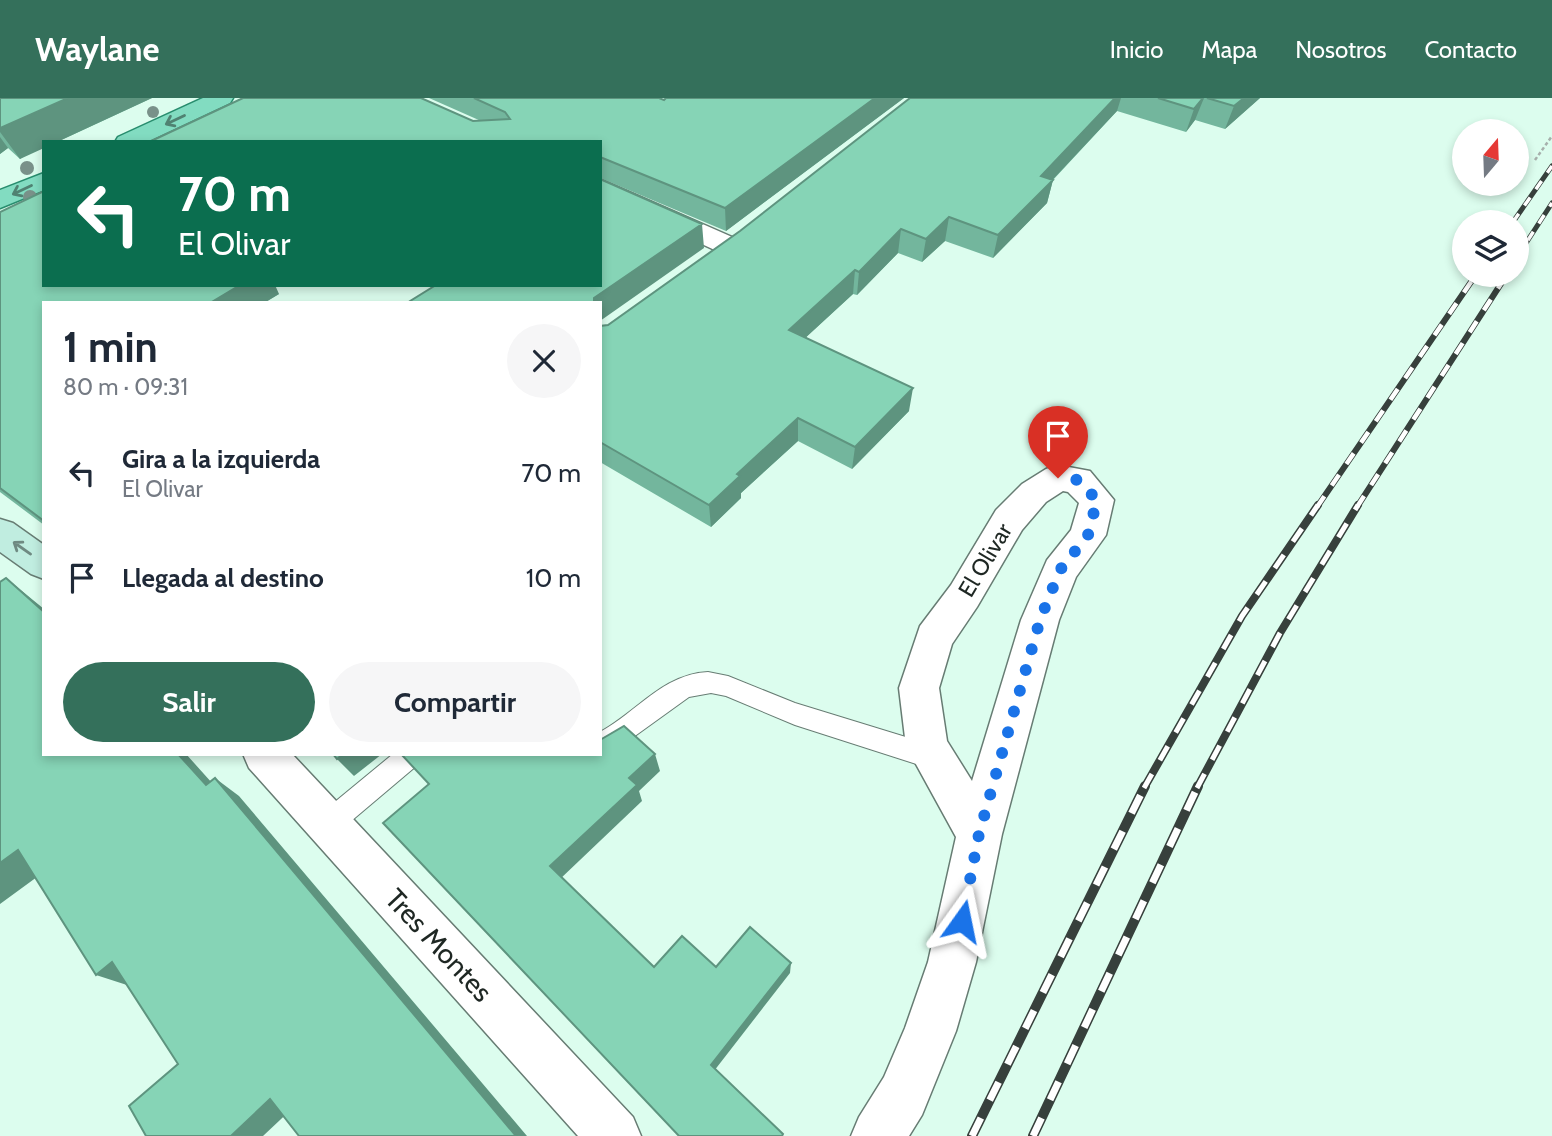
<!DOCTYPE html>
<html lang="es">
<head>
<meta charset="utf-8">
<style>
	body { margin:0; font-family:Cabin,sans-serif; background:#f6f6f7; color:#1f2937; height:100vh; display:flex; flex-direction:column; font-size:26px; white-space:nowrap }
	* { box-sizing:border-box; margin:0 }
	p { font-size:23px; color:#747a83 }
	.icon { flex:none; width:38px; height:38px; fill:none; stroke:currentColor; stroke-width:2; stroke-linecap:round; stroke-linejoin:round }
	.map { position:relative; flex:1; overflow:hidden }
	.drawer { position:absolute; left:42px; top:203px; width:560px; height:455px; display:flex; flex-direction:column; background:#fff; border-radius:0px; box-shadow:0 4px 10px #0003 }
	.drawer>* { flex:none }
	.guide { position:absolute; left:42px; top:42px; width:560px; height:147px; border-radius:0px; box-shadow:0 4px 10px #0003; background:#0b6e4f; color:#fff; overflow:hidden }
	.needle { width:46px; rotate:19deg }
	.controls { position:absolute; left:1452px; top:21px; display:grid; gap:14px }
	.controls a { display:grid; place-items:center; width:77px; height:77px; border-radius:50%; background:#fff; box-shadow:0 4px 10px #0003; font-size:35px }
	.pin { position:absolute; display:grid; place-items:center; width:60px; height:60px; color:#fff; margin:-72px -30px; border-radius:50% 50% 50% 0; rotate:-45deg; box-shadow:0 0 7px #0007 }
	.pin .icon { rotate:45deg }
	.me { position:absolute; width:77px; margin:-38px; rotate:12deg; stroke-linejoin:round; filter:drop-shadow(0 0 5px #0008) }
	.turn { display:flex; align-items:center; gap:24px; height:147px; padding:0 21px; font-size:32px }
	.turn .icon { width:91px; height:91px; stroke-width:2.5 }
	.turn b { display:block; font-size:49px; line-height:60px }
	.round { display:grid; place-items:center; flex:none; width:74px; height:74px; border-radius:37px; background:#f6f6f7 }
	.headline { display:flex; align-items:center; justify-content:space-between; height:119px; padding:0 21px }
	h1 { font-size:42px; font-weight:700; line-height:52px }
	.primary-button { display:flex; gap:14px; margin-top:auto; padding:14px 21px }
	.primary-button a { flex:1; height:80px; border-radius:42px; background:#34705b; color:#fff; font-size:28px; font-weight:700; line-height:80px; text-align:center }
	.primary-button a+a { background:#f6f6f7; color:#1f2937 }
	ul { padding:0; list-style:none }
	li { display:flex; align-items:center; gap:21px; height:105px; padding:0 21px }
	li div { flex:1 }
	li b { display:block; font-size:26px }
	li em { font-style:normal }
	header { display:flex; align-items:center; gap:42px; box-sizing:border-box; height:98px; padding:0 35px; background:#34705b; color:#fff }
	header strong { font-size:33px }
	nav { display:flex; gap:38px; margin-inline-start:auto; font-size:24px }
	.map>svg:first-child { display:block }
</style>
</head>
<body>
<header>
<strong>Waylane</strong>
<nav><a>Inicio</a><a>Mapa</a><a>Nosotros</a><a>Contacto</a></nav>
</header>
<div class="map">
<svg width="1552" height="1038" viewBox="0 0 1552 1038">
	<rect width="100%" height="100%" fill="#f5fefa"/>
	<path fill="#dcfdee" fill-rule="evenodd" d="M0 0H1552V1038H0ZM1465 33H1517V86H1465ZM44 44H600V187H44ZM1465 124H1517V177H1465ZM44 205H600V656H44Z"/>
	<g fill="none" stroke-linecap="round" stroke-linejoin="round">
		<defs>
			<path id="lane" d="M708 574 728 578 795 605 935 648 944 652 948 660 944 668 935 672 795 627 726 598 711 595 689 599 621 648 600 657 597 656H600V634C637 614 663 576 708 574Z
				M393 656H424L421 664 337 735 328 739 319 735 315 726 319 717Z"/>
			<path id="street" d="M600 81 739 142 743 148 739 154 729 156 719 154 600 99Z
				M1058 367 1090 373 1114 402 1106 437 1076 479 1059 522 1002 736 976 864 956 933 922 1017 909 1038H851L859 1019 884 979 905 930 928 864 956 739 906 648 899 590 920 528 951 487 996 412 1022 386 1046 371ZM1063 393 1068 394 1079 405 1071 432 1047 462 1021 522 972 683 947 643 939 590 952 546 977 509 1022 432 1046 404Z
				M243 656H292L633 1019 641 1038H578L249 670Z"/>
			<path id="secondary" d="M0 421 13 425 44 447V481L31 476 0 454Z"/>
			<path id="primary" d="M203 0H233L230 5 147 44H115L118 39Z
				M44 75V92L0 110V92Z"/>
		</defs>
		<use href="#lane" stroke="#677c73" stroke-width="2"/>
		<use href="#street" stroke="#677c73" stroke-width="3"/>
		<use href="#secondary" stroke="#677c73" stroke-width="3"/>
		<use href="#primary" stroke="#288d6e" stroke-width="3"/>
		<path stroke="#a7b0ac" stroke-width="2.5" stroke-dasharray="3.5 2.5" stroke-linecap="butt" d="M1535 62 1552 38"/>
		<use href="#lane" fill="#fff" fill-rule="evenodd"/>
		<use href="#street" fill="#fff" fill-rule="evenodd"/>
		<use href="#secondary" fill="#c0ede0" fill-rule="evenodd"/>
		<use href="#primary" fill="#82dcc1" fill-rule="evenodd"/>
		<defs>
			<path id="rail-far3" d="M1513 124 1552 68
				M1517 159 1552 105
				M1472 183 1476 177
				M1502 183 1506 177"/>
			<path id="rail-far2" d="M1317 409 1473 181
				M1357 409 1504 181"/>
			<path id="rail-far1" d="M1144 690 1242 518 1318 407
				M1197 690 1280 535 1358 407"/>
			<path id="rail" d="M972 1038 1145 688
				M1033 1038 1198 688"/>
		</defs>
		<use href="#rail-far3" stroke="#37403c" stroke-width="5"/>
		<use href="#rail-far2" stroke="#37403c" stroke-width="6"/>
		<use href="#rail-far1" stroke="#37403c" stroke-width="8"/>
		<use href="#rail" stroke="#37403c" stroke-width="10"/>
		<use href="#rail-far3" stroke="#fff" stroke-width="3.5" stroke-dasharray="10" stroke-linecap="butt"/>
		<use href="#rail-far2" stroke="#fff" stroke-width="4.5" stroke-dasharray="13" stroke-linecap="butt"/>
		<use href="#rail-far1" stroke="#fff" stroke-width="5" stroke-dasharray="16" stroke-linecap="butt"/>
		<use href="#rail" stroke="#fff" stroke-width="7" stroke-dasharray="20" stroke-linecap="butt"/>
	</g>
	<g fill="#799189">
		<circle cx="153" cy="14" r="6"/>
		<circle cx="27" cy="70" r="7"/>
		<circle cx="30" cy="99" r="7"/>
	</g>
	<path fill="#73b69d" d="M0 0H152L57 44H44L20 61 8 50 0 56Z
		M429 0H659L664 2 904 0 726 133 600 80V44L473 23H481Z
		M910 0H1260L1225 31 1195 22 1186 34 1117 13 1053 82 1047 105 993 160 945 143 922 164 898 155 857 197 853 196 806 239 909 313 852 371 798 343 741 395V400L711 429 600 364V228L608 227 740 133Z
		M0 114 279 196 264 205H44V427L0 394Z"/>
	<path fill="#5e947f" d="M68 0H152L57 44H44V50L20 61 0 34V30Z
		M875 0H904L726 133 725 110Z
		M1115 0H1121L1117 13 1041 94 1053 82 1047 105 993 160 998 137 1041 78Z
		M1204 0 1195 22 1186 34 1194 11Z
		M1244 0H1260L1225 31 1234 8Z
		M0 39 8 50 0 56Z
		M949 119 945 143 922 164 926 141Z
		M702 126 704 150 600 223V205H594V200Z
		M901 131 898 155 857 197 859 174Z
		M855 172 853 196 789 255V232Z
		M240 187H275L279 196 264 205H210Z
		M913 290 909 313 852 371 855 349Z
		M798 320V343L741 395V400L711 429 709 407 737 376Z
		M6 480 44 511V514Z
		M178 656H186L230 705 206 687Z
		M343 656H382L354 678 337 661Z
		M655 656 660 673 639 693 642 703 559 782 550 768 629 680Z
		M215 680 239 698 527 1038H516Z
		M18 752 52 768 0 806V765Z
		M112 864 130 888 96 877Z
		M791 865 790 875 714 973 711 967Z
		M270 1001 297 1006 263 1038H231Z"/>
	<path fill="#86d4b6" stroke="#5e947f" stroke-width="2" d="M0 0H68L0 30Z
		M243 0H421L473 23 510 21 505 14 474 0H659L664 2 666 0H875L725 110 600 59V44H149Z
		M910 0H1115L1041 78 1053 82 998 137 949 119 926 141 901 131 859 174 855 172 789 232 913 290 855 349 798 320 737 376 740 378 709 407 600 344V228L608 227 740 133Z
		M1158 0H1203L1194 11Z
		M1207 0H1244L1234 8Z
		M600 81 702 126 594 200V205H407L436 187H600Z
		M44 93V187H240L210 205H44V423L0 390V114Z
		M6 480 44 514V656H178L206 687 215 680 516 1038H299L270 1001 231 1038H146L129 1008 178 966 112 864 96 877 18 752 0 765V484Z
		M624 628 655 656 629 680 637 687 550 768 654 869 682 838 716 869 750 829 791 865 711 967 783 1036 782 1038H679L383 725 429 686 401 656H600V642Z
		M333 656H343L337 661Z"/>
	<defs><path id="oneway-shaft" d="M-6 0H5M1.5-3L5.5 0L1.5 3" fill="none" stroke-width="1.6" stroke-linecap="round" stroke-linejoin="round" transform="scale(1.75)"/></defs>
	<g stroke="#508272">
		<use href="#oneway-shaft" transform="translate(175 22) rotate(155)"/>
		<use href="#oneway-shaft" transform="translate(22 92) rotate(155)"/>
	</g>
	<use stroke="#6f8a82" href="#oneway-shaft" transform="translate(22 450) rotate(-145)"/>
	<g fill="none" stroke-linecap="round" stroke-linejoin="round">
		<path stroke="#1a73e8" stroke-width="12" stroke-dasharray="0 21.6" d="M962 823 979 736 1040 522 1060 472 1088 437 1097 402 1078 382 1058 380"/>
	</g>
	<g text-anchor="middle" stroke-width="7" stroke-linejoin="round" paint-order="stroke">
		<g font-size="23" fill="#1e2723" stroke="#fff">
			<text transform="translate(985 462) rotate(-59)" y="8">El Olivar</text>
		</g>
		<g font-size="28" fill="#1e2723" stroke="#fff">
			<text transform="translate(439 847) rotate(47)" y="10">Tres Montes</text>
		</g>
	</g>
</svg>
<div class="controls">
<a><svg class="needle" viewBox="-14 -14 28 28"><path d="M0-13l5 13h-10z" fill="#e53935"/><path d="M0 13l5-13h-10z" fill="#747a83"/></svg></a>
<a><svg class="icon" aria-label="layers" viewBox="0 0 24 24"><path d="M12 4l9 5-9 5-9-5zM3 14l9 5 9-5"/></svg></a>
</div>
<div class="pin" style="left:1058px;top:380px;background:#d93025"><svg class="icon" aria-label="arrive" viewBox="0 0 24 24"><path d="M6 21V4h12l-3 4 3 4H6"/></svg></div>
<svg class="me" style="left:962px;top:823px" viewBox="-20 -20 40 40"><path d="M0-17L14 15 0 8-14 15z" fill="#1a73e8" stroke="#fff" stroke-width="4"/></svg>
<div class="guide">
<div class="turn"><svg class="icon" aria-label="left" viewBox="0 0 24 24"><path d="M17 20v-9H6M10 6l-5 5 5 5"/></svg><div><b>70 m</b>El Olivar</div></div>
</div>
<section class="drawer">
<div class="headline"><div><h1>1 min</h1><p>80 m · 09:31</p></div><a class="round"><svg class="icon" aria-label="close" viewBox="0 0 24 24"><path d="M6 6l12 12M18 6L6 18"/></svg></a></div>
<ul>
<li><svg class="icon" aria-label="left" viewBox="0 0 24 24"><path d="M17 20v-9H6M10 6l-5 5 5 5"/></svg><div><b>Gira a la izquierda</b><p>El Olivar</p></div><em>70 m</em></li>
<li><svg class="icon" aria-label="arrive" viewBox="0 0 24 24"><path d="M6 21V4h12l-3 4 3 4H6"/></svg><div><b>Llegada al destino</b></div><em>10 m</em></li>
</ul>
<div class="primary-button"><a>Salir</a><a>Compartir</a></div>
</section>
</div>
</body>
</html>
